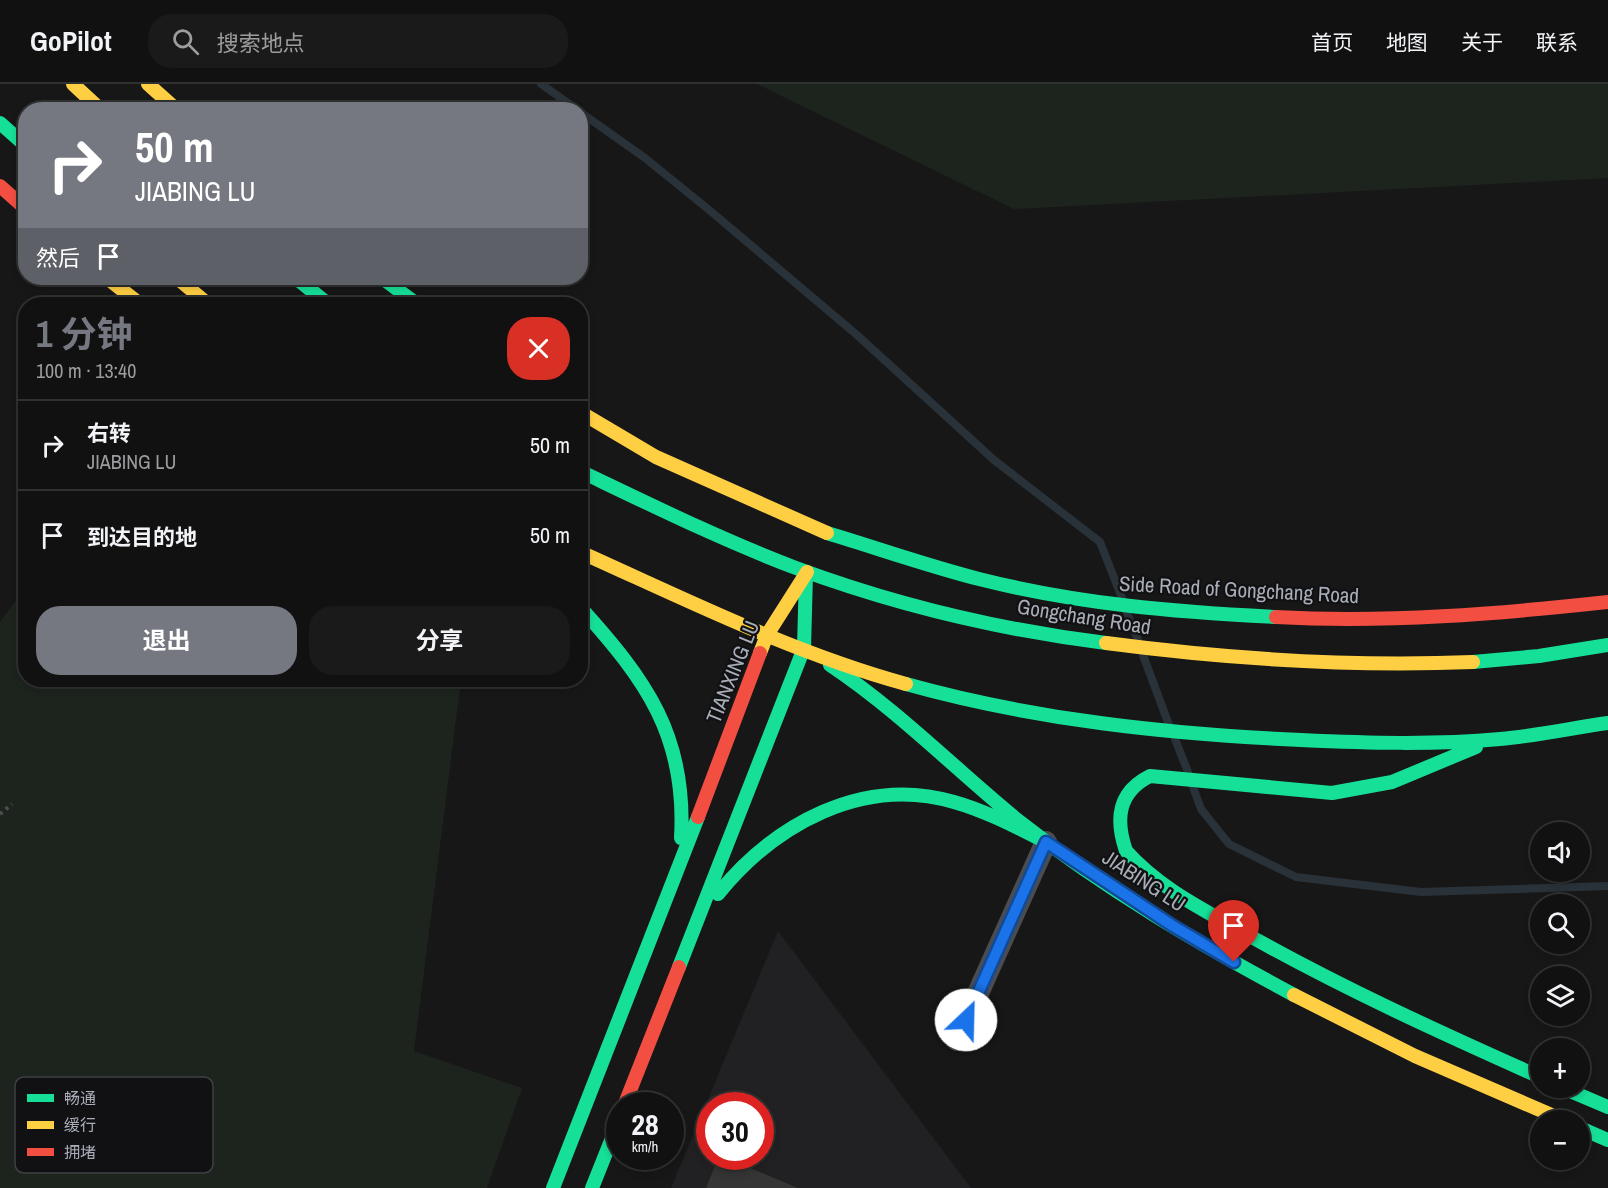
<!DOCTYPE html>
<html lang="zh">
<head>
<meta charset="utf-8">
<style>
	body { margin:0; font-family:"Archivo Narrow","Noto Sans SC",sans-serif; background:#1a1a1a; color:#f1f3f6; height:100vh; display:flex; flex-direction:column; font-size:22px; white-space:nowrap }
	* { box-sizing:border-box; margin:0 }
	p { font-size:20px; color:#9c9d9f }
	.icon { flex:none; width:33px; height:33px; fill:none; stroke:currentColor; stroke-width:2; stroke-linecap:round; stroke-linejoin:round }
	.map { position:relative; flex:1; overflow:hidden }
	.details { position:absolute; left:18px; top:213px; width:570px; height:390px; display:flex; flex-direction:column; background:#111; border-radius:24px; box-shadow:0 3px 9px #0003,0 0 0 2px #303131 }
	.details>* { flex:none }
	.guide { position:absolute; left:18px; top:18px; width:570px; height:183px; border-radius:24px; box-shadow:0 3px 9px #0003,0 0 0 2px #303131; background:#757880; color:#fff; overflow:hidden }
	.tools { position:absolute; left:1530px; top:738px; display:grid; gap:12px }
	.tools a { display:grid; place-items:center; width:60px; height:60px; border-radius:50%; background:#111; box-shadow:0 3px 9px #0003,0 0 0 2px #303131; font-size:30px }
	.speed { position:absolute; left:606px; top:1008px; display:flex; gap:12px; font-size:30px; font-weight:700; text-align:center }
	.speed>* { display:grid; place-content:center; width:78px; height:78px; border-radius:50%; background:#111; box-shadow:0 3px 9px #0003,0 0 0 2px #303131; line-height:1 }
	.speed small { font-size:15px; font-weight:400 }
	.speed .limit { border:9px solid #d22; background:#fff; color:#111 }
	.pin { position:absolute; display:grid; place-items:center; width:51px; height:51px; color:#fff; margin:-62px -26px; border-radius:50% 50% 50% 0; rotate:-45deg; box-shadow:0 0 6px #0007 }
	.pin .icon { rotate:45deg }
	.me { position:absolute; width:66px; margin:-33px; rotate:24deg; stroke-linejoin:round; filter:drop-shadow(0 0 4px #0008) }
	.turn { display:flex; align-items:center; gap:21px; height:126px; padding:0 18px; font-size:27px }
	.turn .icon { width:78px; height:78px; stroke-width:2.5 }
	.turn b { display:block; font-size:42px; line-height:51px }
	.then { display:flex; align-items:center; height:57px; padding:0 18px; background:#0003; gap:12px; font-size:22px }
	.round { display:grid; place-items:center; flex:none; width:63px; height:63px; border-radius:24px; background:#1a1a1a }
	.overview { display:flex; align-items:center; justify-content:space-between; height:102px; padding:0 18px }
	h1 { font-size:36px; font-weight:700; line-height:45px; color:#757880 }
	.button { display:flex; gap:12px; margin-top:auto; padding:12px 18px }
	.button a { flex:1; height:69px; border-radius:24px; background:#757880; color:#fff; font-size:24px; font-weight:700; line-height:69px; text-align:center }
	.button a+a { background:#1a1a1a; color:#f1f3f6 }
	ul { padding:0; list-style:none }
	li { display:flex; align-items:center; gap:18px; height:90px; padding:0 18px; border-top:2px solid #303131 }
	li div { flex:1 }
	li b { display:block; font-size:22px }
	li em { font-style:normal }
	header { display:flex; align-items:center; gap:36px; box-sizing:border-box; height:84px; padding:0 30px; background:#111; border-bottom:2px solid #303131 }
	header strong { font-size:28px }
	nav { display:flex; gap:33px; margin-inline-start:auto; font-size:21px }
	.search { width:420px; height:54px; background:#1a1a1a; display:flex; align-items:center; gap:15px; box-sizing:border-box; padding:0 21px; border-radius:24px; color:#9c9d9f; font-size:22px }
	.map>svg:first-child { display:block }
</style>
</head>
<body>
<header>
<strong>GoPilot</strong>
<div class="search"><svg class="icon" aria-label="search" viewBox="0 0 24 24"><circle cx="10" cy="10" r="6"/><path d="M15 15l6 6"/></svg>搜索地点</div>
<nav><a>首页</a><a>地图</a><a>关于</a><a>联系</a></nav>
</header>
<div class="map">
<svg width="1608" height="1104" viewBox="0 0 1608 1104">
	<rect width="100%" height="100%" fill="#171717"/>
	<path fill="#212123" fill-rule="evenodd" d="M778 847 971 1104H671ZM710 1022H760V1072H710Z"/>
	<path fill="#1d241e" d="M757 0H1608V94L1014 125Z
		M25 504 26 596H461L414 967 522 1004 487 1104H0V538Z"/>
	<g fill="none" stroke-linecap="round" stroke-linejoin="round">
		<path stroke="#2a3239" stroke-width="8" d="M541 0 578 26
			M580 28 645 74 708 125 857 251 994 376 1100 458 1122 514
			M1127 529 1138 556
			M1143 571 1169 641
			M1175 655 1188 688
			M1193 703 1201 725 1229 760 1296 793 1421 808 1608 802"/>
	</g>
	<path fill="#353536" d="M719 1072H721L798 1104H706Z"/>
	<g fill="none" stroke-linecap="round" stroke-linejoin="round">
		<path stroke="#4d4e52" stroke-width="4" stroke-dasharray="3 4.5" stroke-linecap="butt" d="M0 730 12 720"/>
		<path stroke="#4b4c50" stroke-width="22" d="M957 956 1046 758"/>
		<path stroke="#16e098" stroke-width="14" d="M0 39 26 62
			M296 194 328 220
			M382 194 417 220
			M580 387C651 421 722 456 796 484 896 521 1001 546 1106 559
			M827 449C877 464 928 482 979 495 1078 520 1175 528 1276 533
			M580 523C646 596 687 652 681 754
			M1473 578 1539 572 1608 561
			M830 581C899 627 956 686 1020 738 1105 805 1199 860 1294 911
			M906 600C1035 636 1168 650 1301 656 1367 659 1434 661 1500 655 1537 652 1572 644 1608 639
			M1126 767C1158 803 1200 824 1241 847 1338 902 1439 948 1540 993
			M1126 767C1115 735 1118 708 1150 692L1332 709 1392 698 1476 663
			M718 810C774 741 862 691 954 718 986 727 1016 743 1046 758
			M679 883 804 564 806 490
			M1563 1004 1608 1023
			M1580 1044 1608 1056
			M553 1104 698 733
			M592 1104 620 1034"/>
		<path stroke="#ffcf43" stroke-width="14" d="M73 0 101 26
			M148 0 177 26
			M107 194 140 220
			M177 194 208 220
			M580 328 656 373 827 449
			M580 468C687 516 793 569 906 600
			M1106 559C1228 575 1351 583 1473 578
			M760 569 767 551 807 488
			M1294 911 1415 972 1563 1036"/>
		<path stroke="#f24e42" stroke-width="14" d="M0 102 26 125
			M1276 533C1387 539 1498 530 1608 518
			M698 733 760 569
			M624 1022 679 883"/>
	</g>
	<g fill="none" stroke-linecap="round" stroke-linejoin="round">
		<defs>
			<path id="route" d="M966 936 1046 758 1173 842 1234 878"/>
		</defs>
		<use href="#route" stroke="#114b97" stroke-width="15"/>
		<use href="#route" stroke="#1a73e8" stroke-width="10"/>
	</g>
	<g text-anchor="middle" stroke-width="4.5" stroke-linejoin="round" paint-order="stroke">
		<g font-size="21" fill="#a8adb8" stroke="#111113">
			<text transform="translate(1239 506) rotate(3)" y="7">Side Road of Gongchang Road</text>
			<text transform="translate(1084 533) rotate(9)" y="7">Gongchang Road</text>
			<text transform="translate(733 588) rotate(-68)" y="7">TIANXING LU</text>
			<text transform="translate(1144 797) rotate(33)" y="7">JIABING LU</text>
		</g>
	</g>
	<rect x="15" y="993" width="198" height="96" rx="9" fill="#111113" stroke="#3e4045" stroke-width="1.5"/>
	<rect x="27" y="1010" width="27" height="8" fill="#16e098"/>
	<rect x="27" y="1037" width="27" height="8" fill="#ffcf43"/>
	<rect x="27" y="1064" width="27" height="8" fill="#f24e42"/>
	<g font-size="16" fill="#a8adb8">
		<text x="64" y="1020">畅通</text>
		<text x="64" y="1047">缓行</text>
		<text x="64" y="1074">拥堵</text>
	</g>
</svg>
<div class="tools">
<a><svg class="icon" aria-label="sound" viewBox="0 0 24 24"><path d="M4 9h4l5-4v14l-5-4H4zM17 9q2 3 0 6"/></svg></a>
<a><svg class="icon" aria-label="search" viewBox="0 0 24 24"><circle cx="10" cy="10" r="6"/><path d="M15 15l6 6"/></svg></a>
<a><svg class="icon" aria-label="layers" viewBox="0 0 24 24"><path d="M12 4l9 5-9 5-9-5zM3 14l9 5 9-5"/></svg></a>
<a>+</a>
<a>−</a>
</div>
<div class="speed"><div>28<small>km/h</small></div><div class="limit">30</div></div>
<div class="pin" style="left:1234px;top:878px;background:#d93025"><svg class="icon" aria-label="arrive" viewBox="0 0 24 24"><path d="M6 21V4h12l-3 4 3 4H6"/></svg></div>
<svg class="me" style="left:966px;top:936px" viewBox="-20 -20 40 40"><circle r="19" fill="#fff"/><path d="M0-13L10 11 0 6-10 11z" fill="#1a73e8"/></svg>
<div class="guide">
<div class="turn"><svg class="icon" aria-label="right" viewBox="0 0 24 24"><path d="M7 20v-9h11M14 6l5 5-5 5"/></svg><div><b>50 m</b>JIABING LU</div></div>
<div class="then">然后<svg class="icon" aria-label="arrive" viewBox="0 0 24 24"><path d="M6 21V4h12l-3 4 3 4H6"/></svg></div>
</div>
<section class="details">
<div class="overview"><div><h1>1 分钟</h1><p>100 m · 13:40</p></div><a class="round" style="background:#d93025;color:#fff"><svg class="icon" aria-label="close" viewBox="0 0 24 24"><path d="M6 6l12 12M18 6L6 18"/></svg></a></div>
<ul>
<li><svg class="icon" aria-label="right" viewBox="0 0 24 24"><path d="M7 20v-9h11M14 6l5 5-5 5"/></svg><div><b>右转</b><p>JIABING LU</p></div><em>50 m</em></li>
<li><svg class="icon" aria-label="arrive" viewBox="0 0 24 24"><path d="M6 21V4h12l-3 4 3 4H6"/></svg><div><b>到达目的地</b></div><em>50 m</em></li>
</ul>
<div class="button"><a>退出</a><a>分享</a></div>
</section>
</div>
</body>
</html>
